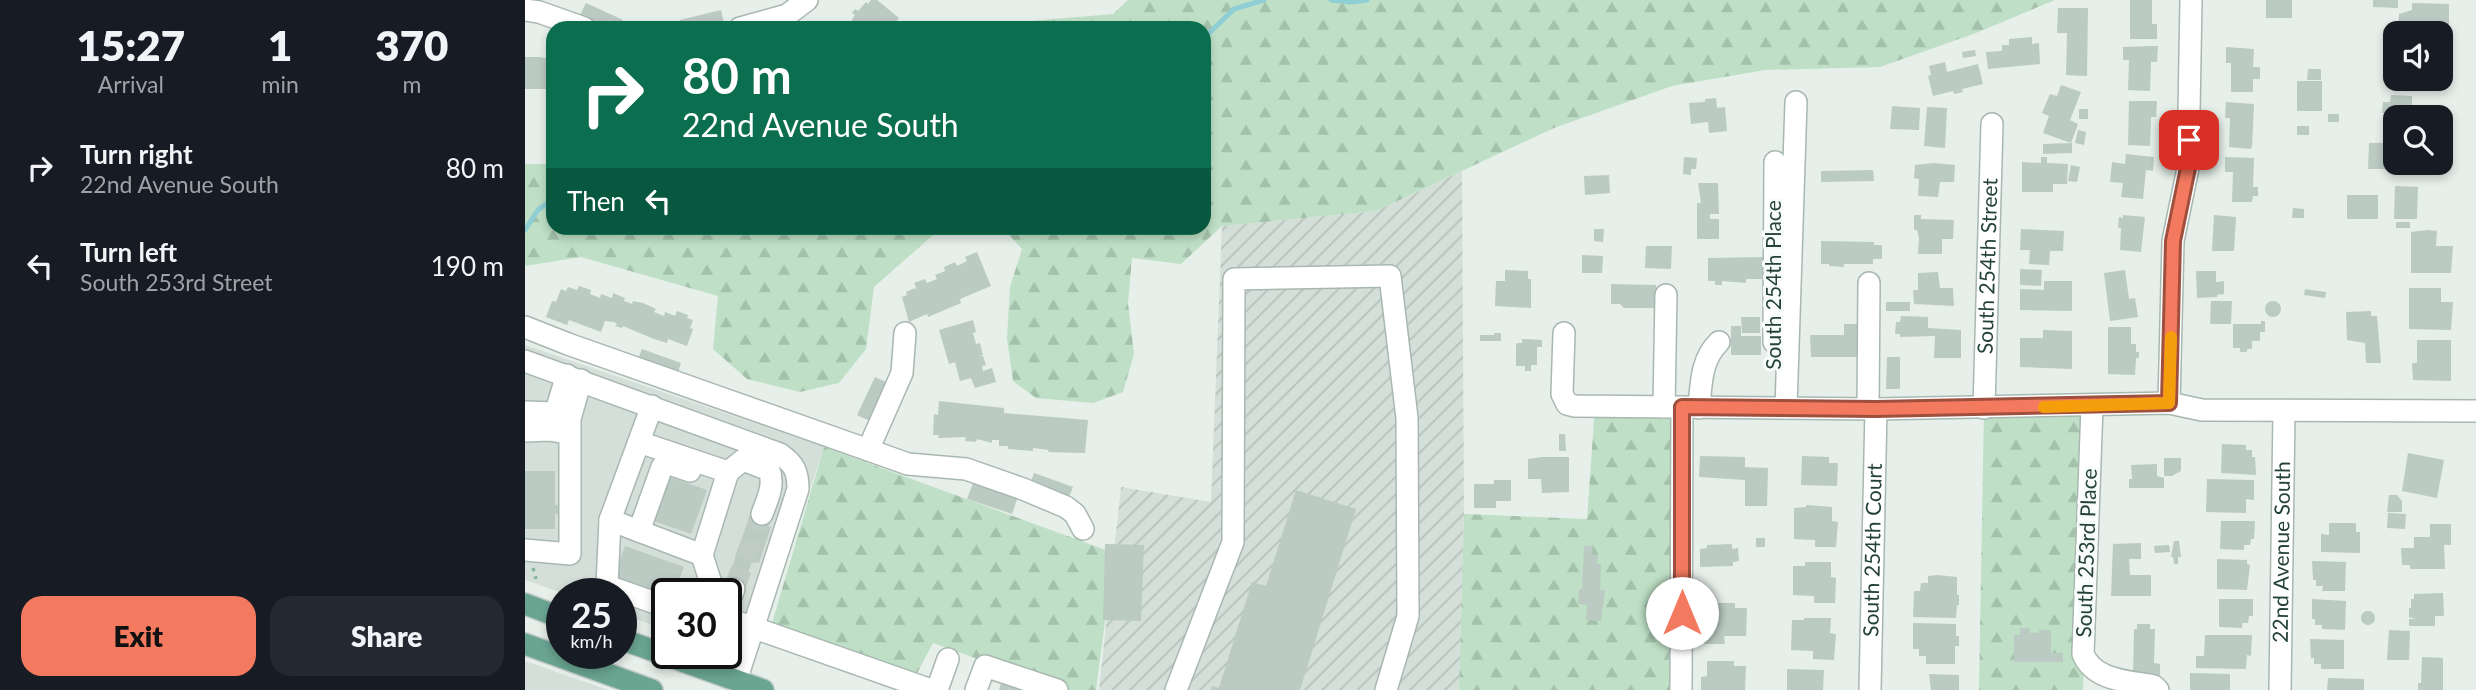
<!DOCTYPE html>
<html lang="en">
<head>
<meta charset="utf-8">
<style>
	body { margin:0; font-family:Lato,sans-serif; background:#242831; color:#f1f3f6; height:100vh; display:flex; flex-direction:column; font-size:26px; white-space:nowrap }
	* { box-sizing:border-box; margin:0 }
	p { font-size:23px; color:#9ea1a6 }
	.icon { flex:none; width:38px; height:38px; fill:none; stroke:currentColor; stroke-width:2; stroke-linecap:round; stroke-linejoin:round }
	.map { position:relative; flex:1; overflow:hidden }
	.sheet { display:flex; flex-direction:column; background:#171b24; width:525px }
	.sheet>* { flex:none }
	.guide { position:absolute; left:21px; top:21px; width:665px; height:214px; border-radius:21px; box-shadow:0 4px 10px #0003; background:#0b6e4f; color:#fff; overflow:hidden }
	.fabs { position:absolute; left:1858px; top:21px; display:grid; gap:14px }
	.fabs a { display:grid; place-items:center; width:70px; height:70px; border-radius:14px; background:#171b24; box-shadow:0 4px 10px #0003; font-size:35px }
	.speed { position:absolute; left:21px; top:578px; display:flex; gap:14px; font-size:35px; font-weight:700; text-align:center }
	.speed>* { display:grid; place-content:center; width:91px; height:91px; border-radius:50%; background:#171b24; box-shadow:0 4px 10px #0003; line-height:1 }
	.speed small { font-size:18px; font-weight:400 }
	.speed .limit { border:4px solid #111; border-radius:10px; background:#fff; color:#111 }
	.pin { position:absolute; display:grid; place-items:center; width:60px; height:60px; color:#fff; margin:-30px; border-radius:14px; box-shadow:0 4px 10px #0006 }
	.me { position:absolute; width:77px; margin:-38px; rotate:0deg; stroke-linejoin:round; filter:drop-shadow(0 0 5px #0008) }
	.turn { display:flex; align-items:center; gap:24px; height:147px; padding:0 21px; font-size:32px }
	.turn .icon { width:91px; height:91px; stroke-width:2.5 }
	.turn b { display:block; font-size:49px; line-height:60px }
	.then { display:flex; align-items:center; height:66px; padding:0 21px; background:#0003; gap:14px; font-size:26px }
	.eta { display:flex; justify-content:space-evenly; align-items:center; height:119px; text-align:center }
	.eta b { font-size:42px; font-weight:800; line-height:49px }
	.primary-button { display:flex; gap:14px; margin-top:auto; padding:14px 21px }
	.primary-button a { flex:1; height:80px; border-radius:21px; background:#f47a5f; color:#111; font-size:28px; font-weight:800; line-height:80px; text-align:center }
	.primary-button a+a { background:#242831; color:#f1f3f6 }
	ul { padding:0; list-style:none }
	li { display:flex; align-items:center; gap:21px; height:98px; padding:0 21px }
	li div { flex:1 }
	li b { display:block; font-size:26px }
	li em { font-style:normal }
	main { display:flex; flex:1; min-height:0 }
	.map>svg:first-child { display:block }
</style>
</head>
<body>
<main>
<section class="sheet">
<div class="eta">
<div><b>15:27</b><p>Arrival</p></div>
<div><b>1</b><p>min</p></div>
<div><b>370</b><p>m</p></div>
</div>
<ul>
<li><svg class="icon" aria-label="right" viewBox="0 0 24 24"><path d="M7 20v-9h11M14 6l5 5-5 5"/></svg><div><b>Turn right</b><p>22nd Avenue South</p></div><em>80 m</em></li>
<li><svg class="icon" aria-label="left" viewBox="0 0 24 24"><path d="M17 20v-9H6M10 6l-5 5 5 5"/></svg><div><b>Turn left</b><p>South 253rd Street</p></div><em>190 m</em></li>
</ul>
<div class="primary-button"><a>Exit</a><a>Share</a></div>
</section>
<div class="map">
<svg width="1951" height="690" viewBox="0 0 1951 690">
	<defs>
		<pattern id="industrial-furrows" width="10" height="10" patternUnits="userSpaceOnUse" patternTransform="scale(1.75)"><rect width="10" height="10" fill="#d4dfd9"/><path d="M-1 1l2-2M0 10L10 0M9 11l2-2" fill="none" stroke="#b6c1bb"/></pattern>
		<pattern id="forest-firs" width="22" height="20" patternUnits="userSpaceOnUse" patternTransform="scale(1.75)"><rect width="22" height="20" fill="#bfe0c6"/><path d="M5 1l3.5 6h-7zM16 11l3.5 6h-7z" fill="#a4c1ab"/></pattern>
	</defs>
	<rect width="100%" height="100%" fill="#e6efea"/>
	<path fill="#d4dfd9" d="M0 345 299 447 228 661 201 651V593H142V630L96 614V593H38L0 580Z
		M0 661 83 690H0Z"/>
	<path fill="url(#industrial-furrows)" d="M937 171 939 514 934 690H574L596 487 686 502 697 226 851 211Z"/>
	<path fill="url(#forest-firs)" d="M603 0H1530L1451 33 1355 67 1240 70 1147 86 1029 128 851 211 697 226 656 264 607 258 603 303 609 354 598 392 568 403 511 398 488 381 482 338 485 287 497 249 484 235 444 228H679V28H423L588 14Z
		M0 164H28V228H416L349 287 341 349 314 383 275 392 222 379 188 349 193 296 56 257 0 266Z
		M1567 406 1558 690H1454L1459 408Z
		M1070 407H1157L1156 690H934L939 514 1062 519Z
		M299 447 589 553 571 690H539L408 643 390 677 245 630Z"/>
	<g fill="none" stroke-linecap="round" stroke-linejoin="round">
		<path stroke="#8eced4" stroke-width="5" d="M806 0 825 2 842 0
			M679 38 709 9 739 0
			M0 230 13 210 28 199"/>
	</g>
	<path fill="#bbcac3" d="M346 0H352L374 18 366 28H322L330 15 327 13 330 9 333 11 341 2 343 4Z
		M1605 0H1627V24H1632V39H1605Z
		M1741 0H1767V18H1741Z
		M1848 0H1873V8L1848 7Z
		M61 3 98 20 95 28H82L55 15Z
		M1887 3 1924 4V30L1873 27 1874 14 1887 10Z
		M1533 8H1563L1562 76 1541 75 1542 33H1532Z
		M196 10 199 24 181 28H157L155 20Z
		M1916 33H1928V57H1924V72H1916Z
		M1507 37V44L1514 43 1515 64 1463 69 1461 52 1477 51V45H1484V39Z
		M1625 46H1633L1632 62H1626L1625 91 1603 90 1604 60H1598V47Z
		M1701 47 1729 49 1728 67H1735V79H1728V92H1706V63H1701Z
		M1450 50 1451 56 1438 58 1437 52Z
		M0 57H15L28 60V86H23V89H0Z
		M1420 62 1422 72 1453 64 1458 84 1437 89 1438 92 1429 94 1428 91 1408 96 1403 76 1406 75 1404 66Z
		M1783 69H1796V80H1782Z
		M1772 81H1797V111H1772Z
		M1536 85 1556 92 1545 120 1553 124 1546 143 1518 133 1524 116 1517 113 1525 94 1532 96Z
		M1866 95 1887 96V106H1891V116L1871 117V124L1863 123V113H1857L1858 102H1865Z
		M1191 98 1192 108 1200 107 1202 131 1184 133 1183 122 1166 124 1164 103 1180 102V99Z
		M1604 101H1632L1631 117H1626L1625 146 1603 145Z
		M1701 102 1729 104 1727 147 1725 149 1704 147 1705 118H1700Z
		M1367 106 1395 108 1394 130 1365 129Z
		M1402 107 1422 108 1420 148 1399 146Z
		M1554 109H1563V119H1554Z
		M1803 114H1814V122H1803Z
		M1772 126H1784V135H1772Z
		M1553 130 1561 132 1559 145 1550 143Z
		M1547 143V153L1518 154V144Z
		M1844 143H1871V163H1886V169H1843Z
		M1601 154 1629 157 1628 171 1621 170 1618 199 1596 197 1598 183 1585 182 1587 162 1600 164Z
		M1159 157 1172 158 1171 169H1166V175L1158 174Z
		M1516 157H1522V163L1543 164 1542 184H1528V192H1497V162L1516 163Z
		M1700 157 1729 158 1728 187H1733V196H1728L1727 202H1707L1708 172H1700Z
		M1409 163 1430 165 1429 182H1415L1413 197 1393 196 1394 179 1389 178 1390 165Z
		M1546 165 1555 167 1552 182 1543 181Z
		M1348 170 1349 181 1296 182V171Z
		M1084 175 1085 193 1060 195 1059 176Z
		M1173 183H1193L1194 214H1185V219H1194V239H1172V203H1176Z
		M1870 186 1893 187 1892 219H1869Z
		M1822 195H1853V219H1822Z
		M1768 208 1779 209V218H1767Z
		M1389 215H1396V219L1429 220 1428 239H1417V254H1393L1394 238 1392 230H1389Z
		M1598 215 1620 217 1616 252 1595 250 1596 228H1593L1594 217 1598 218Z
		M1689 215 1711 217 1709 251H1687Z
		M1871 222H1885V228H1871Z
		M1069 229H1079L1078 242 1069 241Z
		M1496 229 1539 231 1538 251H1525L1524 265 1504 264 1505 250H1495Z
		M1903 230 1912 231 1911 246H1928L1926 273H1886V232Z
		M1296 241 1349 242V245H1357V259H1348V264H1319V267L1304 266V264H1296Z
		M1121 246H1147L1146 269 1120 268Z
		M452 252 466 286 435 299 436 303 403 317 402 314 384 322 377 297 382 295 381 292 390 288 392 290 389 283 400 279 402 283 412 279 410 275 420 271 419 267 430 262 432 266 442 261 440 257Z
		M1057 255 1078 256 1077 273H1057Z
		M1240 257 1241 279H1221V283L1197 281V285H1190V281H1183V258Z
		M1495 269 1517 270 1516 286 1495 285Z
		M980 270 1003 271V279H1006V308L970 306 971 281H980Z
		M1600 270 1604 299 1610 298 1613 317 1585 321 1579 273Z
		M1671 271H1691V282L1699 281V294L1692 295V297L1672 298Z
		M1413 272 1415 288H1428L1429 306 1389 304 1388 290H1393V273Z
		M1519 281H1547V311L1495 310V289L1519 290Z
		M1086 284 1131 285 1130 308H1099L1095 304H1086Z
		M54 286 66 290 65 294 75 298 76 294 87 298 88 293 100 298 99 301 107 304 108 301 118 303 131 309 129 312 139 316 140 312 150 316 152 311 163 315 162 318 168 320 165 328 168 329 162 346 143 339 142 343 129 339 98 326 97 328 90 326 92 324 89 322 80 321 76 332 44 320 42 325 21 317 27 301 31 302 36 289 41 291 43 287 52 290Z
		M1884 288H1916V302H1928L1926 330 1884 329Z
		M1780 289 1801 292 1800 298 1779 295Z
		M1740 309a8 8 0 1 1 16 0a8 8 0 1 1-16 0Z
		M1686 301H1707L1706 324H1685Z
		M1361 302H1385V311H1361Z
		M1846 311V316H1852L1856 363H1841L1840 343 1822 340 1821 312Z
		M1376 316 1403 317V328L1436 330V358H1409L1410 336 1375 337V334H1370L1371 322H1375Z
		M1216 317H1235V333H1217Z
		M448 320 451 332 448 333 451 344 455 343 458 355 454 356H458L461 365 457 366 458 371 467 368 471 382 450 388 446 378 435 381 430 362 424 364 414 330Z
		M1736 321H1740V332H1735V341H1727V349H1722V352H1715V348H1708V324H1736Z
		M1319 324H1332V335H1338V357H1286L1285 335H1319Z
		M1206 326H1216V336H1236V355H1206Z
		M1583 327H1606V344H1611V352H1614V358H1611L1610 375 1583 374Z
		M1518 330 1547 331V369L1495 367V338H1518Z
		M969 333H976V341H955V335H969Z
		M997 339 1017 340V347H1012V365H1006V371H1000V366H991V345L992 343H997Z
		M1892 340H1926V381L1888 380 1887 363H1892Z
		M117 349 156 363 152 376 112 362Z
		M1362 357H1375V389H1361Z
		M350 377 363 383 345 421 332 415Z
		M414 401 479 408V413L563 420 560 453 523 452 524 450 508 448V451L483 449V446H474V440H467V443L452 439 451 442 440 441 441 437 413 438 414 435H408L409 414 413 415Z
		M1034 434H1040L1041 451H1034Z
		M1697 444 1721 445V450H1727V457H1730L1731 475 1696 473Z
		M1883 453 1919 460 1912 498 1877 491Z
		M1175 456 1220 457V467L1243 468 1242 506H1220V480L1174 477Z
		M1277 456 1304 457V463H1313L1312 486 1276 485Z
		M1017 457H1044V492L1017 493 1016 479H1003V459Z
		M1639 458H1656V471L1647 476H1639Z
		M1632 464V476L1639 478V488H1604V479H1607L1606 465Z
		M0 471H30V505L35 506 34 514H30V529H0Z
		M509 473 548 487 543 500 504 487Z
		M142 476 182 490 166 534 126 520Z
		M1682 479 1729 480V500L1721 499V513L1681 512Z
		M969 480H986V501H971V508H949V484H969Z
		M448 483 492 499 487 514 442 499Z
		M771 490 831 509 775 690H686L687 686 694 688 727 582 741 586Z
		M1864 495H1872L1877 501V512H1862Z
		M1281 505 1307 507V521L1313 522 1311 547H1290V540L1269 539V508L1281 507Z
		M226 511 242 516 240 525 246 527 234 563 227 561 217 591 201 586Z
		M1863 513 1881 514 1880 529 1862 528Z
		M1696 521H1730L1729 539H1726L1725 545H1719V550L1695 549Z
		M1804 523H1831V532H1835V553L1796 552V534L1804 535Z
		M1905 524H1926V545H1919L1920 569H1885V565H1877L1876 548H1889V537H1905Z
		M1231 538H1240V547H1231Z
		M1649 541H1654L1656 557H1653V564H1649L1648 557H1646Z
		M1616 543V559H1604L1605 575H1626V596H1586L1588 544Z
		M580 544 619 545 616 621 578 620Z
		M1207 544V549L1213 548 1214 561 1208 562V566L1175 567V549L1182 548V545Z
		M1644 545 1645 552 1630 553 1629 546Z
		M100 546 159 567 149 593H142V595L89 576Z
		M1059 546H1068L1067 555H1073L1072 564H1076L1075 590H1080L1076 621 1061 620 1062 605 1053 604 1054 589H1057Z
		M1692 559 1722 560V564L1725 565 1722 590 1692 589Z
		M1787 561 1821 562 1820 591H1797L1798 586H1791V580H1788Z
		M1280 562H1306V577L1311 578 1310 603H1289V596L1268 595V566H1280Z
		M1413 575 1432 577V595H1434V605H1432L1431 618 1388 617 1389 591H1395L1396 583H1403V576Z
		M1918 593 1919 616H1910V626H1884V619H1891L1884 617V608H1886V599H1889V594Z
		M1694 599H1728V616H1724L1723 623H1717V628L1694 627Z
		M1787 599 1821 601 1820 630 1797 629V625H1790V619H1787Z
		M1183 603H1210V608H1222L1221 636H1199L1200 644H1179L1178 619 1183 618Z
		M1836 618a7 7 0 1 1 14 0a7 7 0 1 1-14 0Z
		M1279 618H1306L1305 633 1311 634 1309 660 1288 659V651L1266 650 1267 620H1279Z
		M1388 623 1431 624V636H1434V646H1430V664H1401V656H1394V649H1388Z
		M1612 624H1625V629H1630L1629 663 1635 664V676L1608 675 1609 629H1612Z
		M1495 628H1505V633H1514V630H1526V653H1538V662H1489V635H1495Z
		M1864 630 1885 631 1884 660H1862Z
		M1680 635H1727L1726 656 1722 655 1721 669 1671 668V656H1679Z
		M1785 639 1819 640V669H1796V664H1789V658H1786Z
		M1897 657 1918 658V690H1893V683H1896Z
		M1182 661H1209V666H1221L1220 690H1176V677L1182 676Z
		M1262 669 1299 670 1298 690H1262Z
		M1665 673 1705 674V690H1665Z
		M1404 674 1434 675V690H1406Z
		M1803 678 1839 679V690H1802Z
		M477 680 503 690H474Z"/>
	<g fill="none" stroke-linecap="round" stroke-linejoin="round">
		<path stroke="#bfccc6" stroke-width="21" stroke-dasharray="21 10" stroke-linecap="butt" d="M209 589 237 514"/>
		<defs>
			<g id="minor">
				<path d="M0 10 14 12 59 28"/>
				<path d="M215 28 262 15 282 0"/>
				<path d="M0 327 43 344 383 464 441 469 498 489 541 507 550 514 558 529"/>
				<path d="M1039 333 1037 394 1042 404 1050 406 1351 409 1644 403 1677 410 1951 411"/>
				<path d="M1249 342 1250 162"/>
				<path d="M0 361 255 454C269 464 273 471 273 489L211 681"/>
				<path d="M1644 403 1648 241 1663 168 1666 0"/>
				<path d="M127 406 85 520 82 586 142 607"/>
				<path d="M1567 406 1558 654C1569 681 1603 681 1629 686L1633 690"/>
				<path d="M1139 407 1141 295"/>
				<path d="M1174 408C1176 384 1176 359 1194 342"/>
				<path d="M1261 408 1271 102"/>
				<path id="s1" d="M1459 408 1467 124"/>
				<path d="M1343 409 1344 283"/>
				<path d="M0 412 30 413 43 418"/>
				<path d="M25 430 42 375"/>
				<path d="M0 431 25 430 36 432"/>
				<path d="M114 442 203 472 177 555"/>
				<path d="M343 450 377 373 380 333"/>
				<path d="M203 472 218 460 244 470C250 485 242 500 237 514"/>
				<path d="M85 520 177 555 189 593"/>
				<path d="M114 531 137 467 145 464 165 471"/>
				<path d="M0 550 45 554V419L56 380"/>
				<path d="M201 611 209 589"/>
				<path d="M201 618 406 690"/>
				<path d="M412 690 423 659"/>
				<path d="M451 690 460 666 532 690"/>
				<path d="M651 690 708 542 709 279 865 276 882 418 883 616 861 690"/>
				<path d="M1156 690 1157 407"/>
				<path id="s2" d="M1345 690 1351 409"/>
				<path id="s3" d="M1755 690 1759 412"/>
			</g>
			<path id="major" d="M0 604 37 618
				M96 639 238 690
				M0 644 127 690"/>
		</defs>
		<use href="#minor" stroke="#a8b8b1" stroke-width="24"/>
		<use href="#major" stroke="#c2cac7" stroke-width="24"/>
		<path stroke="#86b3a2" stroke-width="3.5" stroke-dasharray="3.5 5" stroke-linecap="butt" d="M8 568 11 579"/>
		<use href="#minor" stroke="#fff" stroke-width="21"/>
		<use href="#major" stroke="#6aa592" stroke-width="21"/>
	</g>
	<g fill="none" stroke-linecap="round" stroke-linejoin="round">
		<defs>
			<path id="route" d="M1157 613V407L1351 409 1644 403 1648 241 1663 168 1664 140"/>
		</defs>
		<use href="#route" stroke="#9f4f3e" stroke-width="18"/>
		<use href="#route" stroke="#f47a5f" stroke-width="12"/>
		<path stroke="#f59e0b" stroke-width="12" d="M1519 407 1644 403 1646 337"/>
	</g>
	<g text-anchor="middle" stroke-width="6" stroke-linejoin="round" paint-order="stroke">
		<g font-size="21" fill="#244238" stroke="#f7fbf9">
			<text dy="7" stroke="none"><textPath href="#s1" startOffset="142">South 254th Street</textPath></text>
			<text transform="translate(1249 285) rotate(-90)" y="7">South 254th Place</text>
			<text dy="7" stroke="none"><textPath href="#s2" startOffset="140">South 254th Court</textPath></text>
			<text dy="7" stroke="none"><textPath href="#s3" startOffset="138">22nd Avenue South</textPath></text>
			<text transform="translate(1562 553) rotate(-88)" y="7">South 253rd Place</text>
		</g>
	</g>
</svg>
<div class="fabs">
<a><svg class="icon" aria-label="sound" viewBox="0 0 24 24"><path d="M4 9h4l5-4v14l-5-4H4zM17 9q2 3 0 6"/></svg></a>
<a><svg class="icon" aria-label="search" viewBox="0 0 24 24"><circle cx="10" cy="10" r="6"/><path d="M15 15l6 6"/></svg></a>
</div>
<div class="speed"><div>25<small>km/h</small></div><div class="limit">30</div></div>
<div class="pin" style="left:1664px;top:140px;background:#d93025"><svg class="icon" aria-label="arrive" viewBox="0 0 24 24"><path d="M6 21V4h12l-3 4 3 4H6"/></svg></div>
<svg class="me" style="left:1157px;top:613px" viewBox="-20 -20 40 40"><circle r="19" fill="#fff"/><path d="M0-13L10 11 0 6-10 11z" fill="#f47a5f"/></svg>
<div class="guide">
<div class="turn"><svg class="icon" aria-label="right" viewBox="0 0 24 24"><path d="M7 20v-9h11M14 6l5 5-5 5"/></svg><div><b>80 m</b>22nd Avenue South</div></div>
<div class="then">Then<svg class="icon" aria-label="left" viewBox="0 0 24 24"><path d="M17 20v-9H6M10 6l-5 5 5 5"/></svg></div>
</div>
</div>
</main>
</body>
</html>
